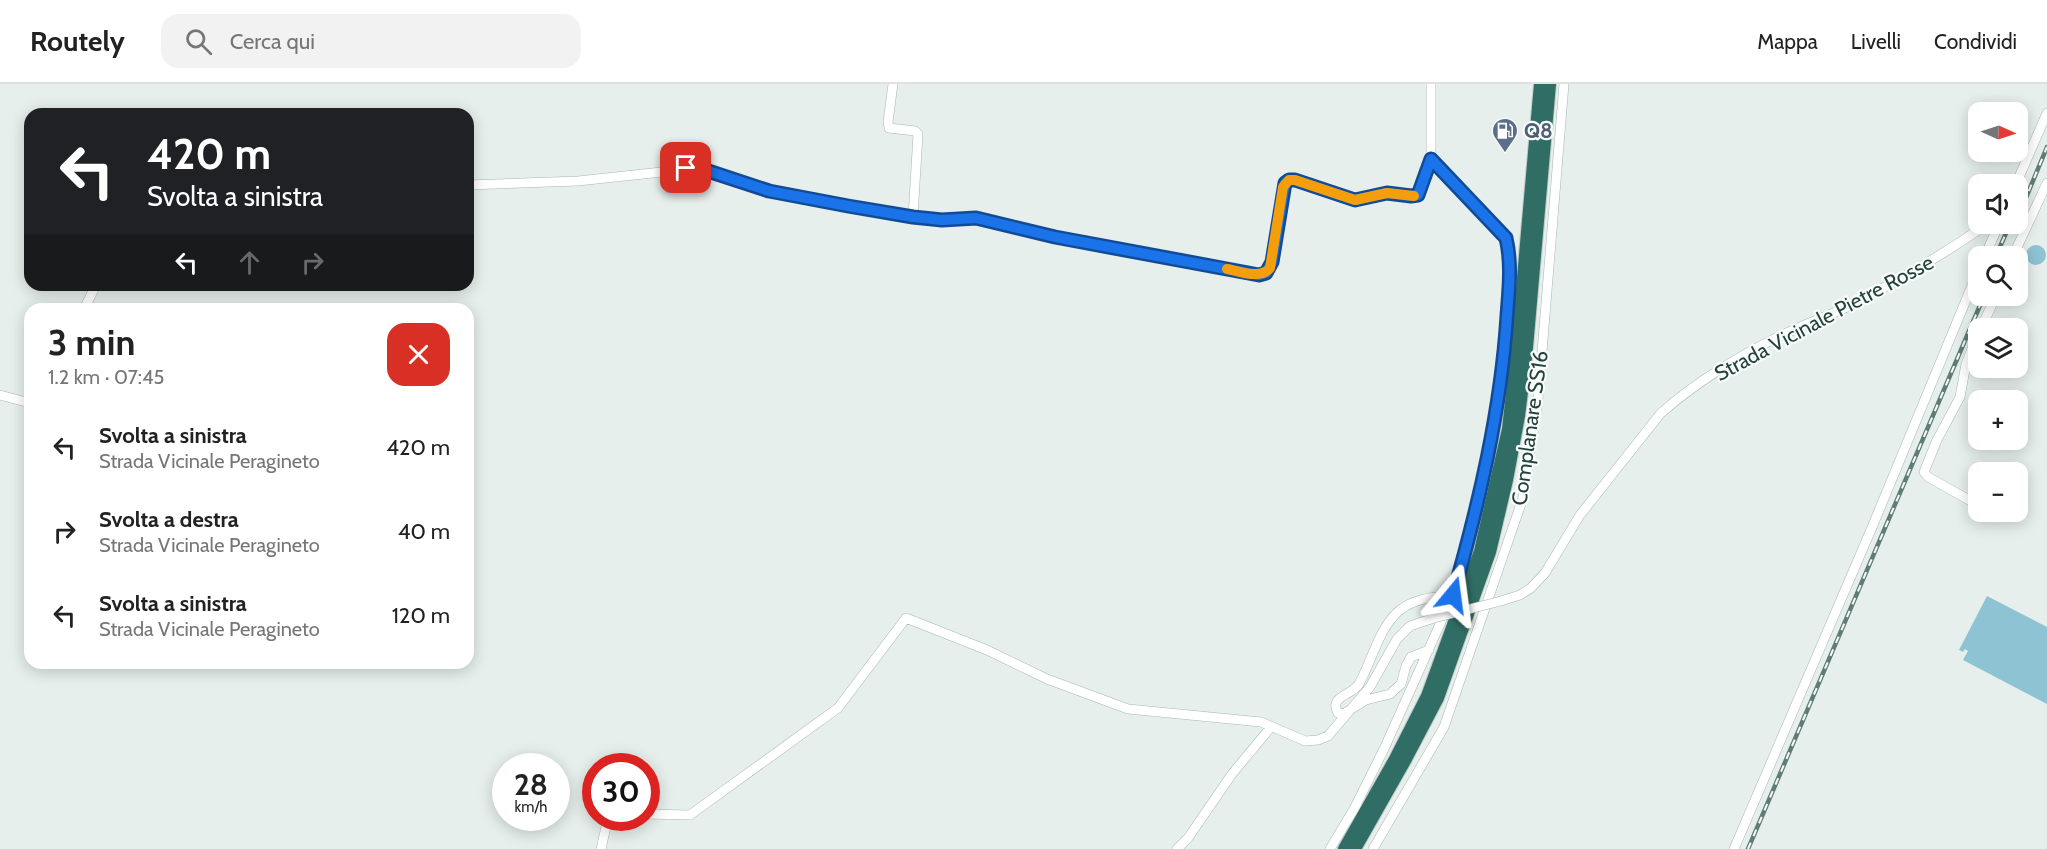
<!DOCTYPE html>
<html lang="it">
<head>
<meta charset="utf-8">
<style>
	body { margin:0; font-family:Cabin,sans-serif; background:#f2f2f2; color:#222; height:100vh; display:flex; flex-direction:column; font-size:22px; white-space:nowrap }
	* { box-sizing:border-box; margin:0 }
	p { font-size:20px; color:#767676 }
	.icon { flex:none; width:33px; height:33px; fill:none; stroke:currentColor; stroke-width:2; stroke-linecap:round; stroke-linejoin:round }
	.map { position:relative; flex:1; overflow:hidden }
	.side { position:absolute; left:24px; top:219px; width:450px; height:366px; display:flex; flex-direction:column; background:#fff; border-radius:18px; box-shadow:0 3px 15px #0003 }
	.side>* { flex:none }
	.guide { position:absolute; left:24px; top:24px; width:450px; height:183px; border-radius:18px; box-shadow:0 3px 15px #0003; background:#202124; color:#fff; overflow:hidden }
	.needle { width:39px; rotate:93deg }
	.buttons { position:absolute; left:1968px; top:18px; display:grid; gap:12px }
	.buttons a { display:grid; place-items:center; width:60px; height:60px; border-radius:12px; background:#fff; box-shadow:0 3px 15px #0003; font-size:30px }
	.speed { position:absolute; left:492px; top:669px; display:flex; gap:12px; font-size:30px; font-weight:700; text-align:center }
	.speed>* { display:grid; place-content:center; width:78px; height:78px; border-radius:50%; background:#fff; box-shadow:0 3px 15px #0003; line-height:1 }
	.speed small { font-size:15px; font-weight:400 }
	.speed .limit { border:9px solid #d22; background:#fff; color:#111 }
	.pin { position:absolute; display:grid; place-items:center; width:51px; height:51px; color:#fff; margin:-26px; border-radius:12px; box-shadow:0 3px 9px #0006 }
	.me { position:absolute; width:66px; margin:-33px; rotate:16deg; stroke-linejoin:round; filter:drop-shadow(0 0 4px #0008) }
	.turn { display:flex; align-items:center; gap:21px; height:126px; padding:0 24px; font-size:27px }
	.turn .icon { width:78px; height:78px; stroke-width:2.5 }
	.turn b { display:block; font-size:42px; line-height:51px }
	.lanes { display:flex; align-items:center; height:57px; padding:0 24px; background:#0003; justify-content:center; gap:30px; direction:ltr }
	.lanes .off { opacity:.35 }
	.round { display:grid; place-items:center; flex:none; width:63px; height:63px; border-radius:18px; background:#f2f2f2 }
	.summary { display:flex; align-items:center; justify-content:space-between; height:102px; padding:0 24px }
	h1 { font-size:36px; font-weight:700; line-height:45px }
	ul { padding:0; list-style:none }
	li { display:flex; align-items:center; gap:18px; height:84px; padding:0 24px }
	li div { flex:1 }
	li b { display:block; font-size:22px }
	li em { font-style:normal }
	header { display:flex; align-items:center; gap:36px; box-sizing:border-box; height:84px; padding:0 30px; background:#fff; border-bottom:2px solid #e0e0e0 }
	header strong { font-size:28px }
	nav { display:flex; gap:33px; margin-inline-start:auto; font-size:21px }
	.search { width:420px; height:54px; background:#f2f2f2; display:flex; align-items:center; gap:15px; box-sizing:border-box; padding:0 21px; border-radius:18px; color:#767676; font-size:22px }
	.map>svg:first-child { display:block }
</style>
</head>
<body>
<header>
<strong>Routely</strong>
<div class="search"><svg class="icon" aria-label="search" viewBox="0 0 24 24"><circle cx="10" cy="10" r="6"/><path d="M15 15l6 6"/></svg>Cerca qui</div>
<nav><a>Mappa</a><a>Livelli</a><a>Condividi</a></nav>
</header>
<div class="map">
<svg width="2047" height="765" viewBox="0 0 2047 765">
	<rect width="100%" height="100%" fill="#e6efeb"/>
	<path fill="#8ec3d3" d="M2026 171a10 10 0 1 1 20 0a10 10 0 1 1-20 0Z
		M1987 512 2047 543V620L1963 576 1968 567 1965 565 1963 568 1959 566Z"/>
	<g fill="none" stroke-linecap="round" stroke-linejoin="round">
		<defs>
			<path id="minor" d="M893 0 888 38 889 44 915 47 918 50 913 133
				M2016 100 2047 29
				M468 101 578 97 699 84 777 109 913 133 942 136 976 134 1055 152 1259 191 1266 189 1272 178 1285 99 1289 96H1295L1355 116H1364L1381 109 1411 112 1418 111 1431 75
				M1985 172 1999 140
				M2013 172 2047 99
				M84 225 96 201
				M1981 244 1996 212
				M1978 250 1966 280 1960 313 1937 356 1924 388 1928 393 1978 421
				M0 311 30 319
				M1990 428 1995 430
				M1501 517 1520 511 1531 504 1545 489 1580 431 1661 329C1699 296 1747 267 1793 246 1813 237 1834 230 1853 220 1900 196 1944 170 1987 140
				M1429 566 1411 573 1406 582 1401 600 1390 610 1366 616 1343 630 1338 629C1328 612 1353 611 1359 600 1372 577 1379 543 1400 526 1415 514 1435 513 1453 511
				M646 730 690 731 838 624 906 534 987 566 1047 595 1128 625 1261 638 1305 657 1318 656 1328 652 1370 603 1397 555 1410 542 1434 534
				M601 765 608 734
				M1177 765 1188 754 1232 690 1271 643
				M1330 765 1355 723 1384 665 1453 511 1464 472 1495 336 1501 297 1510 191V171L1506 154 1431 75V0
				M1373 765 1444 643 1523 414 1538 316 1564 0
				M1734 765 1873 441 1978 187"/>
			<path id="highway" d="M1344 765 1395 675 1427 612 1480 467 1508 345 1516 274 1540 0
				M1355 765 1406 675 1438 614 1490 468 1507 396 1519 332 1526 275 1550 0"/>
		</defs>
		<use href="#minor" stroke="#a8b7b3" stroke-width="10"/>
		<use href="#highway" stroke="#c2cac8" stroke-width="14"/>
		<use href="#minor" stroke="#fff" stroke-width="9"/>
		<use href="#highway" stroke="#306e65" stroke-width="12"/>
		<defs>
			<path id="rail" d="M2018 133 2047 63
				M1996 172 2010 140
				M1748 765 1984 212"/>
		</defs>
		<use href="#rail" stroke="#5f7c77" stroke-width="4.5"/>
		<use href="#rail" stroke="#f7fbf9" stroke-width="2" stroke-dasharray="7" stroke-linecap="butt"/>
		<defs>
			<path id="minor-bridge" d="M1434 534 1501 517"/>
		</defs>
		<use href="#minor-bridge" stroke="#a8b7b3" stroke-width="10" stroke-linecap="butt"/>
		<use href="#minor-bridge" stroke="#fff" stroke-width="9"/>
	</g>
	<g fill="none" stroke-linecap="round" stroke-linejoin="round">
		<defs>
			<path id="route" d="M686 84H699L769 107 848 122 913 133 942 136 976 134 1055 153 1259 191 1266 189 1272 178 1285 99 1289 96H1295L1355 116 1387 109 1411 112 1418 111 1431 75 1506 154C1512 180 1509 205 1507 232 1501 326 1479 420 1453 511"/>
		</defs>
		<use href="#route" stroke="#114b97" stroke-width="15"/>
		<use href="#route" stroke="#1a73e8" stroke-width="10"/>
		<path stroke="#f59e0b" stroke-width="10" d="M1227 185C1240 187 1260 196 1270 184L1283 103 1289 96H1295L1355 116 1387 109 1414 112"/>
	</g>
	<defs>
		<symbol id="fuel-pin" viewBox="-11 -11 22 30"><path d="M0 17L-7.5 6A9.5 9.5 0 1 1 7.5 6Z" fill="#5c6f8a" stroke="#f7fbf9"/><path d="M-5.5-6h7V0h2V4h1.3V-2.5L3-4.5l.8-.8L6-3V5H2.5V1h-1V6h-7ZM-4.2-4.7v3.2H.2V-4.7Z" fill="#fff"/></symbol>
	</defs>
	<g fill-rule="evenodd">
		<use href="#fuel-pin" x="1490" y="32" width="30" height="40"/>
	</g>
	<g text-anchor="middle" stroke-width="4.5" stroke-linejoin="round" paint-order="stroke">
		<g font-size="21" font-weight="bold" fill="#4e5e75" stroke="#f7fbf9" text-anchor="start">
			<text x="1524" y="54">Q8</text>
		</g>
		<g font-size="21" fill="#24413c" stroke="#f7fbf9">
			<text transform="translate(1824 234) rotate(-28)" y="7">Strada Vicinale Pietre Rosse</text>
			<text transform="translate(1530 344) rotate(-82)" y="7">Complanare SS16</text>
		</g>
	</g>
</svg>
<div class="buttons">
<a><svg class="needle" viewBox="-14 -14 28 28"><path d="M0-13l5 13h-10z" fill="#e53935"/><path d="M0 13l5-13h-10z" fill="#767676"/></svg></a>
<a><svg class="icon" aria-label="sound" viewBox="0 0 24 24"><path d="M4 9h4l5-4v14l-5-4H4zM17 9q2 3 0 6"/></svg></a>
<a><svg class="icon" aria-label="search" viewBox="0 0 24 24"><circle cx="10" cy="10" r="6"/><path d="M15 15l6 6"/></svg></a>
<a><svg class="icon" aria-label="layers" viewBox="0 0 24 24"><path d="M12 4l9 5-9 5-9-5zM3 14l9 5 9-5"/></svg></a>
<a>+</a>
<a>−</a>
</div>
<div class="speed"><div>28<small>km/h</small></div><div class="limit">30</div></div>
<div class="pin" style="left:686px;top:84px;background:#d93025"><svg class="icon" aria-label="arrive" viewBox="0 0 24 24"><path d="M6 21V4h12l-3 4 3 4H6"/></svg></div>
<svg class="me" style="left:1453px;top:511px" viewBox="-20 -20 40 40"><path d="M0-17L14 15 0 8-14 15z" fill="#1a73e8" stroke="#fff" stroke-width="4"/></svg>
<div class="guide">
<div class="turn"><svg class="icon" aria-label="left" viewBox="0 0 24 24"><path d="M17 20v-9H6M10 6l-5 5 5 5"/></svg><div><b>420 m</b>Svolta a sinistra</div></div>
<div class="lanes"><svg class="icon" aria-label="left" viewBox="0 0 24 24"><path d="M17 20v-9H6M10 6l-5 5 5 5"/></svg><svg class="icon off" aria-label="ahead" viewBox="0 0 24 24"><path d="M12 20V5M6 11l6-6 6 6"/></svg><svg class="icon off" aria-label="right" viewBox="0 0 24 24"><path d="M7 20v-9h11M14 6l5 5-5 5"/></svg></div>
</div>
<section class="side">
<div class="summary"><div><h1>3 min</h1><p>1.2 km · 07:45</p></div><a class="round" style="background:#d93025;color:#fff"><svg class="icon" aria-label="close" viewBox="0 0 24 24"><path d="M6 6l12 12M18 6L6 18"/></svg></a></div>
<ul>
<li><svg class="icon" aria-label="left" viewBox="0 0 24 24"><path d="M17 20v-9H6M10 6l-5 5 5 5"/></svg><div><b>Svolta a sinistra</b><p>Strada Vicinale Peragineto</p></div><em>420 m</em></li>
<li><svg class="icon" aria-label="right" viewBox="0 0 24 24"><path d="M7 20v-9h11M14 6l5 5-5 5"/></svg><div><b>Svolta a destra</b><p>Strada Vicinale Peragineto</p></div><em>40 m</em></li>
<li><svg class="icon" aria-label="left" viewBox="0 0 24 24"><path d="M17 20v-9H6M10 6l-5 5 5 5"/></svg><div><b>Svolta a sinistra</b><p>Strada Vicinale Peragineto</p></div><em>120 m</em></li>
</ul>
</section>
</div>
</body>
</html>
